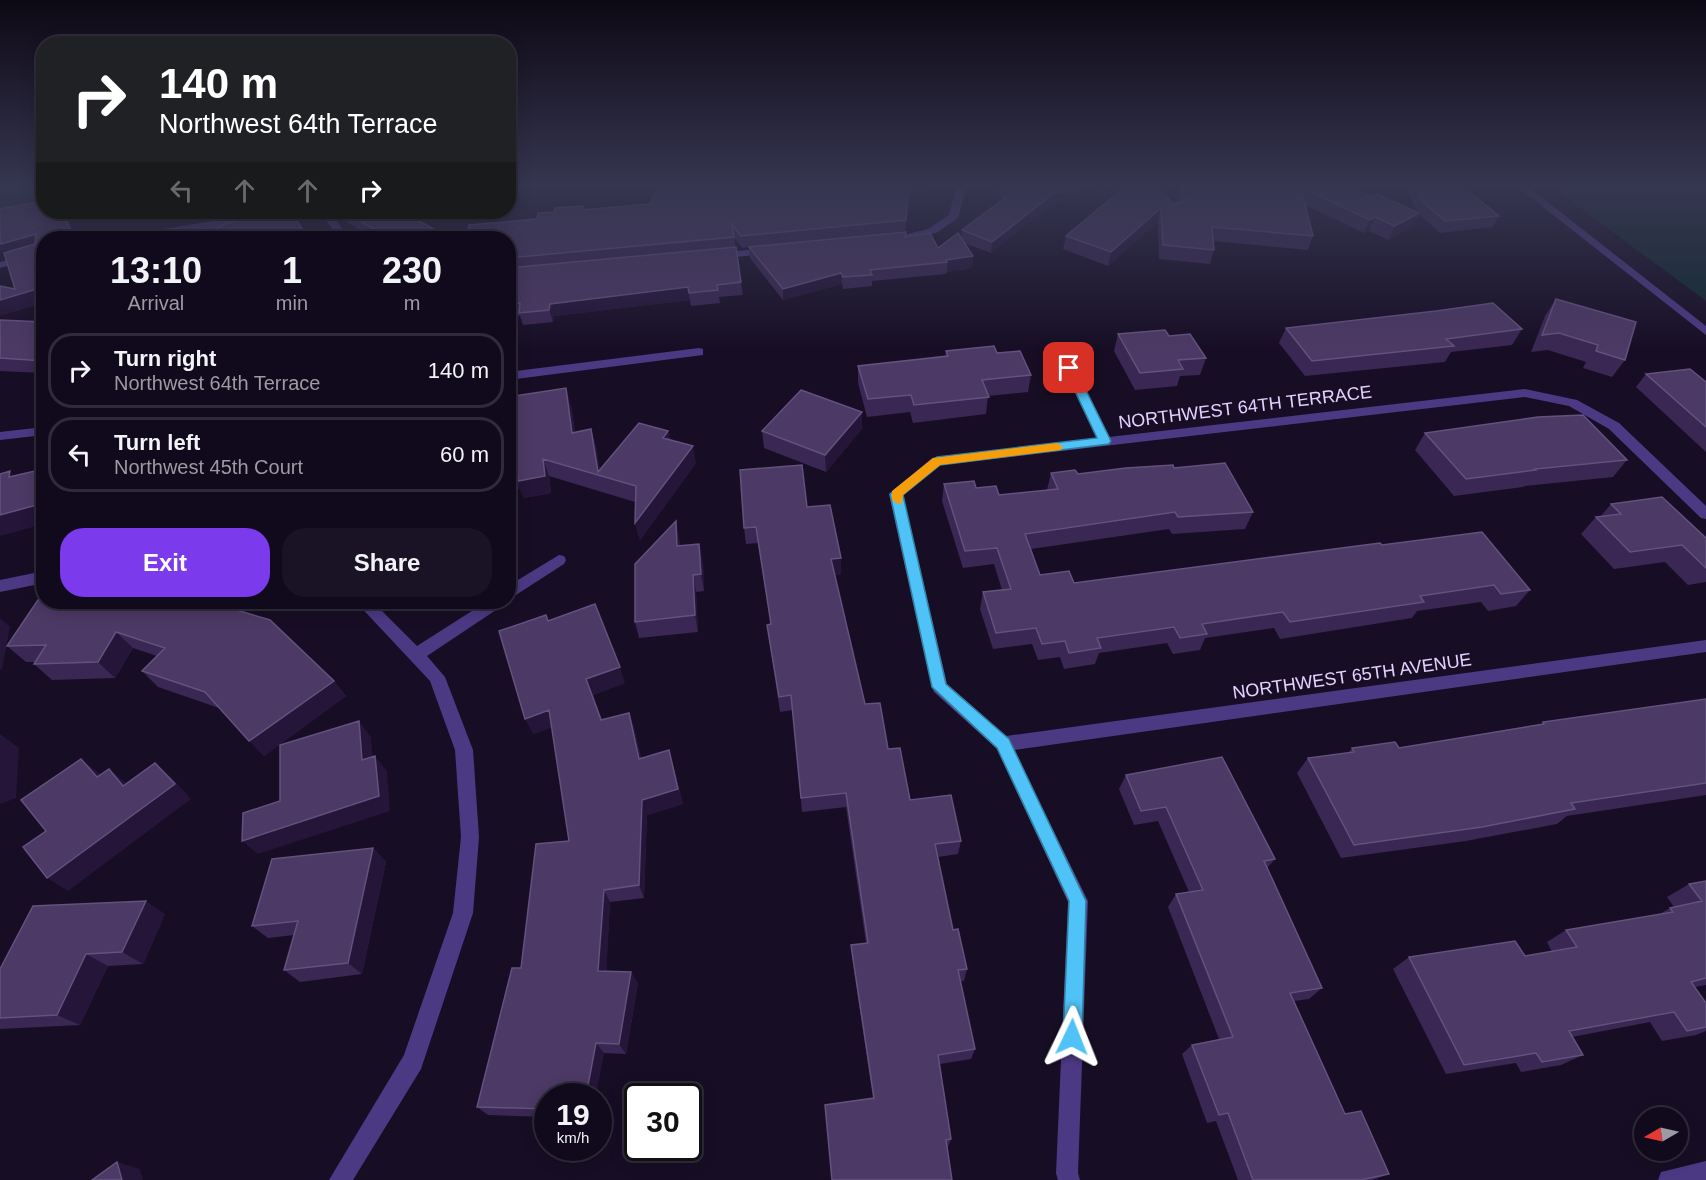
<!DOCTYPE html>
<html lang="en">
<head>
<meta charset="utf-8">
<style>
	body { margin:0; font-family:Arial,sans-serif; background:#1a1325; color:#f1f3f6; height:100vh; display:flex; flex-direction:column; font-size:22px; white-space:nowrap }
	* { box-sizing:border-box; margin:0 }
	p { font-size:20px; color:#9c9aa3 }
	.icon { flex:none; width:33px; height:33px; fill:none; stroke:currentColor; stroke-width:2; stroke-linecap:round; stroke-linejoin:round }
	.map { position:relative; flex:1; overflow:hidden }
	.drawer { position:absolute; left:36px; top:231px; width:480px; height:378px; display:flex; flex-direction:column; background:#110a1c; border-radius:24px; box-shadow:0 3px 15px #0003,0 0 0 2px #302b3b }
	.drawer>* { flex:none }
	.top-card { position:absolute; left:36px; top:36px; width:480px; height:183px; border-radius:24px; box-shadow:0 3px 15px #0003,0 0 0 2px #302b3b; background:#202124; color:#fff; overflow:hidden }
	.needle { width:39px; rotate:261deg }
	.controls { position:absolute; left:1634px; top:1107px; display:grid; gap:12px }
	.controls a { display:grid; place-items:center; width:54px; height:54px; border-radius:50%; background:#110a1c; box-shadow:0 3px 15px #0003,0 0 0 2px #302b3b; font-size:30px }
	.speed { position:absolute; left:534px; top:1083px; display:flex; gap:12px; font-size:30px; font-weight:700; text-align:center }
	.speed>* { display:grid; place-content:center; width:78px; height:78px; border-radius:50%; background:#110a1c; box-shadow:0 3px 15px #0003,0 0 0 2px #302b3b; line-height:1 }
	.speed small { font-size:15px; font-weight:400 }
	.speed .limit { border:3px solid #111; border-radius:9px; background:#fff; color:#111 }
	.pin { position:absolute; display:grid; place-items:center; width:51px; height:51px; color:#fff; margin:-26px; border-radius:12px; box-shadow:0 3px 9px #0006 }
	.me { position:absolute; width:66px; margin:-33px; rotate:2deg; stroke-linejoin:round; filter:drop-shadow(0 0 4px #0008) }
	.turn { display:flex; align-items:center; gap:21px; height:126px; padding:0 24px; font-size:27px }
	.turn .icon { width:78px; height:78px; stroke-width:2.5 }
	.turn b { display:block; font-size:42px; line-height:51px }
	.lanes { display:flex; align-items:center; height:57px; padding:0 24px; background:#0003; justify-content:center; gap:30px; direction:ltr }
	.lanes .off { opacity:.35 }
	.eta { display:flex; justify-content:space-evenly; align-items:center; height:102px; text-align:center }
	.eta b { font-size:36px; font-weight:700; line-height:42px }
	.cta { display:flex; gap:12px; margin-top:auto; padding:12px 24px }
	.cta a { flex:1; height:69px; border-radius:24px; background:#7c3aed; color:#fff; font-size:24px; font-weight:700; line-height:69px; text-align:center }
	.cta a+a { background:#1a1325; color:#f1f3f6 }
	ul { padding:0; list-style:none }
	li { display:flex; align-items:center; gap:18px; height:75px; margin:0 12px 9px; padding:0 12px; border:3px solid #302b3b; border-radius:24px }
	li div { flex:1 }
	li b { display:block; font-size:22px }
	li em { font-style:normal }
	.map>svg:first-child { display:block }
</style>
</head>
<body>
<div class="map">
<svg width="1706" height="1180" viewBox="0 0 1706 1180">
	<rect width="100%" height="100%" fill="#170e25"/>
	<path fill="#112a2f" d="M0 185H43V208L0 219Z
		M1549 185H1706V301Z"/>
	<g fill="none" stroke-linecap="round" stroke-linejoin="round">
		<path fill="#4c3984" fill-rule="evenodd" d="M957 185H967L958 218 936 233 895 241V237L928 229 949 215Z
			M1515 185H1526L1706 326V335Z
			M268 212H285C271 223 143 240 122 238L127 235Z
			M320 212H330L349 238H339Z
			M770 248 774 249V253L716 259 711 256 716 253Z
			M44 249V255L0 268V262Z
			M699 348 703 349V355L508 380V372Z
			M1069 364 1075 368 1109 437 1525 389 1577 400 1619 423 1706 506V519L1701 518 1609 429 1569 406 1525 397 941 465 903 495 947 684 1006 736 1706 640V652L1014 750 1088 901 1078 1173 1080 1180H1058L1056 1173 1068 902 997 749 934 692 932 687 889 494 932 458 937 457 1097 438 1063 368Z
			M44 427V435L0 440V432Z
			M559 555 564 556 566 560 564 564 508 600V586Z
			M44 571V583L0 592V580Z
			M356 602H373L417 646 486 602H505L502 606 427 656 445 677 473 750 479 837 473 913 421 1069 353 1180H329L404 1055 453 913 461 837 455 750 430 681Z
			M1706 1161V1180H1658L1661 1172Z"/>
	</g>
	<path fill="#3a2753" d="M989 185H1108L1106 193 1051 205 991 253 964 243 973 256 972 268 947 272 946 274 872 281V286L843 289 842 284 783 300 750 258 749 247 742 248 734 238 743 295 719 297 720 303 691 306 690 300 554 316 553 322 523 325 520 316 508 317V238L555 212 583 206 584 210 934 191 908 195 905 237 938 248 961 238 962 230 1003 199Z
		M1345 185 1371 197 1417 212 1406 185H1455L1458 191 1499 216 1493 227 1440 233 1419 214 1413 227 1388 240 1369 231 1364 233 1305 205 1313 236 1308 250 1213 241 1214 250 1210 264 1159 259 1158 222 1108 266 1063 249 1066 236 1176 203 1179 192Z
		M343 212H425L417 220 441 238H375L348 223Z
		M1556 299 1625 360 1612 377 1583 368 1586 362 1548 350 1531 352 1545 316Z
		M0 320 44 322V373L0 371Z
		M1286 328 1522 329 1512 345 1451 352 1445 362 1305 376 1279 343Z
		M1118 334 1169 336 1206 358 1200 375 1180 376 1177 386 1135 390 1114 351Z
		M946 351 997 353 1031 375 1028 392 988 396 986 414 913 423 910 412 867 417 858 383V366L945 357Z
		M1646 374 1706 382V452L1636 387Z
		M571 405 575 432 591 429 596 447 600 470 668 431 670 440 696 463 640 540 635 523V502L549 476 551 493 524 498 520 489Z
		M862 412V429L826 472 764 448 762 431Z
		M1425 433 1627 460 1613 477 1525 486 1523 487 1454 496 1415 450Z
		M1174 468 1253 512 1245 529 1172 534 1169 529 1031 549 1040 575 1074 583 1382 545 1530 590 1516 606 1488 611 1481 602 1417 611 1412 618 1280 639 1274 628 1205 638 1200 650 1173 654 1167 643 1099 653 1095 664 1064 669 1060 657 1038 660 1032 644 993 649 980 609 983 592 1002 590 994 564 963 568 942 501 944 484 976 488 999 495 1047 490 1051 473 1078 474Z
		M1611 504 1706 538V582L1688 585 1665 562 1614 569 1581 534 1596 517H1600Z
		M807 507 841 574 835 575 865 704 888 749 910 800 961 841 958 854 938 857 953 930 967 969 964 981H960L975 1049 971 1059 940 1064 951 1139 948 1147H947L873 1098 852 957 851 945 866 943 846 807 802 812 793 710 780 712 767 625 771 624 758 543 746 544 744 528Z
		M679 538 680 546 703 561 704 591 696 592 698 632 639 638 635 622Z
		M42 594 334 681 346 696 264 756 219 708 158 687 142 671 157 656 133 648 115 678 52 680 34 664 35 662H26L7 646Z
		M548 621 625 683 593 695 602 720 629 713 634 728 641 758 669 750 683 804 647 815 644 898 610 902 606 971 638 983 626 1054 604 1053 548 1096V1117L488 1115 477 1107 521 968 569 841 552 727 533 734Z
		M1706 699V795L1567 816 1557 824 1466 841 1341 858 1297 773 1308 758 1348 753 1352 748H1399L1541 724 1543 722Z
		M1126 775 1275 859 1267 868 1322 988 1309 999 1294 1001 1345 1114 1389 1174 1373 1180H1238L1216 1121 1207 1123 1182 1054 1192 1045 1219 1039 1168 907 1176 894 1189 892 1158 821 1134 825 1119 789Z
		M373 848 386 862 362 974 300 982 284 970 294 935 268 938 252 926Z
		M1706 881V985L1695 987 1706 1003V1031L1696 1035 1662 1041 1650 1022 1572 1037 1583 1055 1561 1065 1521 1072 1516 1063 1446 1074 1393 969 1409 957 1525 956 1552 952 1547 942 1566 930 1658 915 1670 908 1674 907 1667 897 1689 884Z
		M165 914 143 964 108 966 80 1025 0 1029V969Z"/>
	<path fill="#241539" d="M909 185H934V191L908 195 906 232Z
		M1094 185H1108L1106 193 1051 205 991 253 992 242 1053 194Z
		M1161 208 1158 222 1108 266 1111 252Z
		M63 212H66L77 238H74Z
		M411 212H425L412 226 408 215Z
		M1419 213 1413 227 1388 240 1395 226Z
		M1375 217 1369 231 1364 233 1370 220Z
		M439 232 441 238H425Z
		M36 234 44 245 11 256 6 250 0 251V238Z
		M973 256 972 268 947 272V262L946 260Z
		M841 273 842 284 783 300V289Z
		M44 287V303L0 316V300Z
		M688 287 690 300 554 316 553 322 549 310 550 304Z
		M566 388 571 405 577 450 572 433Z
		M862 412V429L826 472 825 455Z
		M591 429 596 447 601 476 598 472Z
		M668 431 671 448 663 438Z
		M693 446 696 463 640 540 635 523Z
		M543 459 549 476 551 493 524 498 520 489 508 491V473Z
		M44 503V524L0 536V515Z
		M676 521 679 538 680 563 677 546Z
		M699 544 703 561 704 591 701 574Z
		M841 558V574L832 576 831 559Z
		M693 575 696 592 698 632 695 615Z
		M0 618 10 627 2 669H0Z
		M116 632 133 648 115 678 98 662Z
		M620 667 625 683 593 695 586 679Z
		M334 681 346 696 264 756 249 741Z
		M549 710 556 726 533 734 525 719Z
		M629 713 634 728 644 774 639 759Z
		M359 721 371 737 374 775 362 760Z
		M0 734 19 748 16 798 0 804Z
		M669 750 683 804 647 815 644 898 639 885 642 800Z
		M375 756 387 771 390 811 258 854 242 841Z
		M81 759 100 774 116 792 97 777Z
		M155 763 172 778 191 799 68 891 47 878Z
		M109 769 127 784 123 786Z
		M373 848 386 862 362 974 348 963Z
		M604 890 610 902 606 982 598 971Z
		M146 901 165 914 143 964 122 952Z
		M86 954 108 966 80 1025 57 1015Z
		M631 972 638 983 626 1054 619 1044Z
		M596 1043 604 1053 596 1096H586Z
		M117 1162 140 1169 143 1180H122Z"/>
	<path fill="#4c3965" stroke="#63517e" stroke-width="1.5" d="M659 185H909L906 220 741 236 732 225 734 237 508 258V238H467L469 225 537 219 538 213 555 212V208L583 206 582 210 650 204Z
		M1002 185H1094L1053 194 992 242 962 230 1010 194Z
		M1127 185H1149L1164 193 1173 204 1183 202 1184 198 1179 192 1183 185H1300L1313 236 1212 227 1214 250 1163 245 1161 208 1111 252 1066 236Z
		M1304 185H1345L1371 197 1377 194 1419 213 1395 226 1375 217 1370 220 1302 188Z
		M1416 185H1455L1458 191 1467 190 1499 216 1445 221 1423 202Z
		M44 201V212H63L74 238H44V287L0 300V286L15 289 4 253 35 244 36 234 1 244 0 240V209Z
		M267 212H291L305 233 303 238H203L222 225Z
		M343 212H411L408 215 439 232 425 238H390Z
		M167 230 168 238H142V236Z
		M906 232 905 237 930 233 938 248 958 233 973 256 946 260 947 262 870 270 872 275 843 277 841 273 783 289 749 247Z
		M736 247 741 282 717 285 718 290 689 293 688 287 550 304 549 310 519 313 520 303 508 304V268Z
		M1556 299 1636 322 1625 360 1596 351 1598 345 1559 333 1542 335Z
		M1493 303 1522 329 1446 339 1454 346 1312 361 1286 328 1436 311Z
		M0 320 44 322V361L0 358Z
		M1165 330 1169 336 1190 334 1206 358 1178 360 1183 369 1140 373 1118 334Z
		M994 346 997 353 1020 351 1031 375 982 380 989 397 914 405 911 395 868 399 858 366 948 356 946 351Z
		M1690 369 1706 382V427L1646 374Z
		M566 388 572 433 591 429 598 472 639 423 668 431 663 438 693 446 635 523 636 486 543 459 545 476 518 481 517 471 508 473V397Z
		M801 390 862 412 825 455 762 431Z
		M1583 415 1627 460 1535 469 1536 470 1466 479 1425 433 1538 417Z
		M1225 463 1253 512 1178 517 1175 512 1025 534 1040 575 1069 571 1074 583 1380 543 1382 545 1482 532 1530 590 1501 594 1494 585 1420 596 1424 602 1290 622 1283 612 1202 624 1207 634 1180 638 1174 627 1097 638 1101 648 1069 653 1065 641 1042 644 1036 628 996 633 983 592 1011 589 997 548 965 551 944 484 974 481 976 488 996 486 999 495 1058 489 1051 473 1075 470 1078 474 1126 468 1173 465 1174 468Z
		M802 465 807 507 830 505 841 558 831 559 865 704 880 703 888 749 900 748 910 800 951 795 961 841 935 844 953 930 958 929 967 969 958 970 975 1049 938 1055 951 1139 946 1140 952 1180H832L825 1105 874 1098 851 945 868 943 846 793 801 798 791 695 779 697 767 625 771 624 756 527 744 528 740 470Z
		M44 469V503L0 515V474L10 471 9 477Z
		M1662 497 1706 538V568L1682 545 1630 552 1596 517 1621 514 1611 504Z
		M676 521 677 546 699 544 701 574 693 575 695 615 635 622V564Z
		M42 594H44V602H210L270 620 334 681 249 741 205 692 142 671 165 648 116 632 98 662 34 664 46 645 7 646Z
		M595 604 620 667 586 679 601 720 629 713 639 759 669 750 678 789 642 800 639 885 604 890 598 971 631 972 619 1044 596 1043 586 1096H548V1109L477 1107 512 968H521L536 844 569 841 549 710 525 719 499 631 546 615 548 621Z
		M1706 699V783L1571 803 1575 809 1482 827 1354 845 1308 758 1354 752 1352 748 1395 742 1399 748 1544 724 1543 722Z
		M359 721 362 760 375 756 379 796 242 841 243 813 280 801V745Z
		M1222 757 1275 859 1264 861 1322 988 1290 993 1345 1114 1361 1111 1389 1174 1360 1180H1253L1228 1113 1219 1115 1192 1045 1233 1037 1176 894 1203 890 1166 807 1141 811 1126 775Z
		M81 759 97 777 109 769 123 786 155 763 175 784 47 878 23 847 46 831 21 800Z
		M373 848 348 963 284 970 298 921 252 926 272 859Z
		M1706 881V978L1691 982 1706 1003V1027L1687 1031 1674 1012 1569 1031 1583 1055 1542 1062 1536 1053 1464 1065 1409 957 1515 941 1525 956 1577 947 1566 930 1673 912 1670 908 1702 901 1689 884Z
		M146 901 122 952 86 954 57 1015 0 1018V969L33 906Z
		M117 1162 122 1180H92Z"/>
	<linearGradient id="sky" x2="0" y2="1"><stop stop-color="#0d0814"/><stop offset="0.53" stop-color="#363651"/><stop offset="1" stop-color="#363651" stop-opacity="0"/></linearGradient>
	<rect width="1706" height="350" fill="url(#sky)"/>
	<path fill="#4fc3f7" stroke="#337fa1" stroke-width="1.5" d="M1069 365 1075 368 1111 441 1109 444 940 465 903 495 946 684 1009 739 1086 901 1082 1037 1079 1044 1072 1046 1065 1044 1063 1037 1069 901 997 748 932 687 890 494 937 457 1097 438 1064 368Z"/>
	<path fill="#f59e0b" d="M1057 443 1063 447 1061 450 940 465 903 495 902 503 898 504 892 500V491L933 458Z"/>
	<g text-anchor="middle" stroke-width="4.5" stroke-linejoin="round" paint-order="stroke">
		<g font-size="18" fill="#e1d2ff" stroke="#170e25">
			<text transform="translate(1245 407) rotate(-7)" y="6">NORTHWEST 64TH TERRACE</text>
			<text transform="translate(1352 676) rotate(-8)" y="6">NORTHWEST 65TH AVENUE</text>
		</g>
	</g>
</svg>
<div class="controls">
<a><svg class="needle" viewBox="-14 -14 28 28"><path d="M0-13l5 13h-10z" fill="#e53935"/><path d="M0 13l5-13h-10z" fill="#9c9aa3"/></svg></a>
</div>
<div class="speed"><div>19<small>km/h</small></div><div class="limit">30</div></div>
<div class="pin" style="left:1069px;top:368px;background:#d93025"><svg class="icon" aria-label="arrive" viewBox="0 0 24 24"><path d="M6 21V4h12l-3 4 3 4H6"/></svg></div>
<svg class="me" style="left:1072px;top:1037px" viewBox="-20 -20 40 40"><path d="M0-17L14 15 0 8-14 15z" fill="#4fc3f7" stroke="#fff" stroke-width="4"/></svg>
<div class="top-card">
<div class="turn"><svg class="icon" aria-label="right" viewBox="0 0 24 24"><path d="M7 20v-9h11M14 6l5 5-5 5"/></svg><div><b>140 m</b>Northwest 64th Terrace</div></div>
<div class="lanes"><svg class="icon off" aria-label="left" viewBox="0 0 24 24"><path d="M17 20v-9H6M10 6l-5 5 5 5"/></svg><svg class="icon off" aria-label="ahead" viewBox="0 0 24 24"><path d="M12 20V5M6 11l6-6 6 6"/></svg><svg class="icon off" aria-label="ahead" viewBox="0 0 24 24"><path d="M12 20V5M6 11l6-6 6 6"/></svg><svg class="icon" aria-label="right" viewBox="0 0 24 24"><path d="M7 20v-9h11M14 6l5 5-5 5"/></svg></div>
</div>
<section class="drawer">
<div class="eta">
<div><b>13:10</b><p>Arrival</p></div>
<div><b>1</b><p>min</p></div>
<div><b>230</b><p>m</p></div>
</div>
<ul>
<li><svg class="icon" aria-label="right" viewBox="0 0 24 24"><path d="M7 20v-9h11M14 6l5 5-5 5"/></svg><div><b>Turn right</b><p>Northwest 64th Terrace</p></div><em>140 m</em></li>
<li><svg class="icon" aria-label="left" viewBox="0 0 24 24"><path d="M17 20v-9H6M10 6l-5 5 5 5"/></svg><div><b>Turn left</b><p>Northwest 45th Court</p></div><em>60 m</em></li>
</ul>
<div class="cta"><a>Exit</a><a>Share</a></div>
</section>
</div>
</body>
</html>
